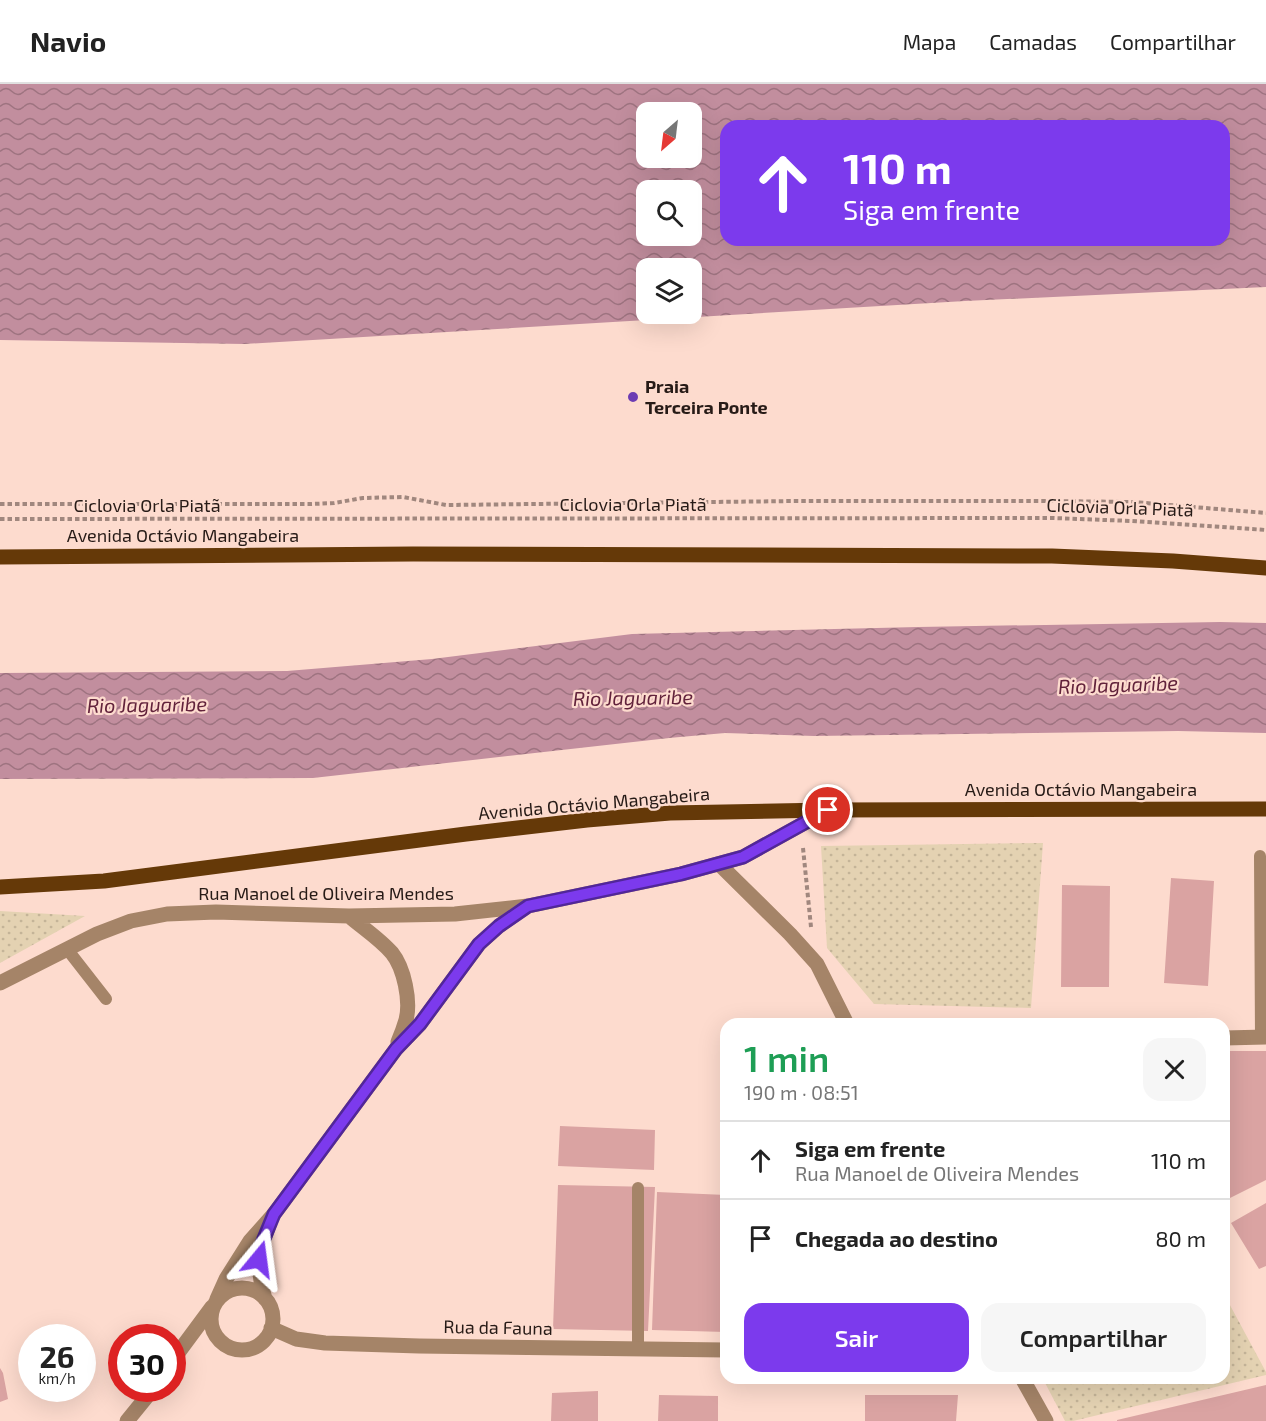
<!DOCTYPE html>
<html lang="pt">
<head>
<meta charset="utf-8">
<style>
	body { margin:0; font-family:"Exo 2",sans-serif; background:#f6f6f6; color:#222; height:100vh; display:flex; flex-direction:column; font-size:22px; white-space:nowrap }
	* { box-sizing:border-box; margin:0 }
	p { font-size:20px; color:#767676 }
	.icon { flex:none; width:33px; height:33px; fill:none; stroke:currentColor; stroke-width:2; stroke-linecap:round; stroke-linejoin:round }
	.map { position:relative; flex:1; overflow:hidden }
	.panel { position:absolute; left:720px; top:934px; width:510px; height:366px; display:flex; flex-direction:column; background:#fff; border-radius:18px; box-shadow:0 6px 24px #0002 }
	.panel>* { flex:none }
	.hud { position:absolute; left:720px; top:36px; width:510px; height:126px; border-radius:18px; box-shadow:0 6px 24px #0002; background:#7c3aed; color:#fff; overflow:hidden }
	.needle { width:39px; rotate:208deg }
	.buttons { position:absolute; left:636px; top:18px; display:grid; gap:12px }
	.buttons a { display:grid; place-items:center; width:66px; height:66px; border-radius:12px; background:#fff; box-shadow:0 6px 24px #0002; font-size:30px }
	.speed { position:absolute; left:18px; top:1240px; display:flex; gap:12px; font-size:30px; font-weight:700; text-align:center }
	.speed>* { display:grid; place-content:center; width:78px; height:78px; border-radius:50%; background:#fff; box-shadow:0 6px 24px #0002; line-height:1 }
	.speed small { font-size:15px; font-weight:400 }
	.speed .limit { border:9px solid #d22; background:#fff; color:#111 }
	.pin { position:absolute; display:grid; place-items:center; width:51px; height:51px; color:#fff; margin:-26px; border:3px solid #fff; border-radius:50%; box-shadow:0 2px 6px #0007 }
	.me { position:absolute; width:66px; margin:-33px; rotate:16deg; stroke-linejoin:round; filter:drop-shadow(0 0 4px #0008) }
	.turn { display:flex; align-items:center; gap:21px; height:126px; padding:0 24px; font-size:27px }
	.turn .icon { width:78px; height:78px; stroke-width:2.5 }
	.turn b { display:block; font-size:42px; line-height:51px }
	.round { display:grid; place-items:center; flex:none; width:63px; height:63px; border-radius:18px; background:#f6f6f6 }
	.head { display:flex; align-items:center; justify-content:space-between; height:102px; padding:0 24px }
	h1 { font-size:36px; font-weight:600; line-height:45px; color:#1e9e55 }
	.primary-button { display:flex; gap:12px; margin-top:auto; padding:12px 24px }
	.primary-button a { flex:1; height:69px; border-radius:18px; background:#7c3aed; color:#fff; font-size:24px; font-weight:600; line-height:69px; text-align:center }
	.primary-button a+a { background:#f6f6f6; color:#222 }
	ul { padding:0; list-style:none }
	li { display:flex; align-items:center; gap:18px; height:78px; padding:0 24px; border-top:2px solid #e0e0e0 }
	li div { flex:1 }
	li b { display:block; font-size:22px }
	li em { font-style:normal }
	header { display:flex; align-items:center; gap:36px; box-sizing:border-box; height:84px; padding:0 30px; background:#fff; border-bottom:2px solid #e0e0e0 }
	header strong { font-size:28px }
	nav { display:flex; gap:33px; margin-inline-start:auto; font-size:21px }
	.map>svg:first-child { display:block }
</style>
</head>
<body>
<header>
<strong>Navio</strong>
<nav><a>Mapa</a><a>Camadas</a><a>Compartilhar</a></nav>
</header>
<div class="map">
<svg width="1266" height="1337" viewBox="0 0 1266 1337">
	<defs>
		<pattern id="grass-dots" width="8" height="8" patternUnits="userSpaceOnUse" patternTransform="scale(1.5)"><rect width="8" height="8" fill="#e4d2b2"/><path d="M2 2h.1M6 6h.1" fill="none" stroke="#c4b498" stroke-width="1.8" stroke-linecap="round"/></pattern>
		<pattern id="water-waves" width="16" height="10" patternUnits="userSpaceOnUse" patternTransform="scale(1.5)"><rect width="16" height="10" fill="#c28e9e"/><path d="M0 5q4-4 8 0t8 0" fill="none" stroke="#9e7380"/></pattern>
	</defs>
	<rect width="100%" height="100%" fill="#fddbce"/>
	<path fill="url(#grass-dots)" d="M1043 759 1031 924 874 920 827 864 821 762Z
		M0 827 85 832 0 879Z
		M1224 1210 1266 1288V1291L1073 1337H1065L1043 1295 1224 1294Z"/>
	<path fill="url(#water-waves)" fill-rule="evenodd" d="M0 0H1266V203L965 217 244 260 0 256ZM646 28H692V74H646ZM726 42H1224V156H726ZM646 106H692V152H646ZM646 184H692V230H646Z
		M1220 538 1266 539V649L1178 647 814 652 725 649 669 654 313 694 0 695V589L287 587 432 575 632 550 918 543Z"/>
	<path fill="#daa3a2" d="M1171 794 1214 797 1208 902 1164 899Z
		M1062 801 1110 802 1109 903H1061Z
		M1224 967H1266V1096L1224 1117Z
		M560 1042 655 1046 654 1086 558 1082Z
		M558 1101 655 1103 648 1247 553 1245Z
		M657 1108 726 1111V1248L652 1246Z
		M1266 1119V1182L1259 1185 1231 1139Z
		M0 1284 3 1289 8 1315 0 1318Z
		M1266 1301V1337H1117V1336Z
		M598 1307V1337H551L552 1309Z
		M659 1311 718 1312V1337H658Z
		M865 1311H958L956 1337H865Z"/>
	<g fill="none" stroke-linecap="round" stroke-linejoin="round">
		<path stroke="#a0877e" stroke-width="4" stroke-dasharray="4.5 3" stroke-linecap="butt" d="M0 420H311L334 419 363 414 403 413 446 421 797 417H1053L1133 418 1266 429
			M0 435 1053 434 1132 437 1266 446
			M803 764 811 843"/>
		<path stroke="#a58468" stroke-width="12" d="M1260 772 1261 953
			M67 865 106 915
			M638 1265V1104"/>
		<path stroke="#a58468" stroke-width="15" d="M719 780 790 850 817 880 847 940
			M349 832C363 844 380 855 392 869 404 884 411 917 406 936 404 943 401 951 398 958
			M0 899 97 850 131 837 167 830 216 828 349 832 455 830 528 822 681 790 743 773 828 726
			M1224 954 1266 953
			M211 1235a31 31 0 1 1 62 0a31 31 0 1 1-62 0Z
			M217 1215 226 1195 250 1157 274 1130 396 965 420 940 479 860 499 842 526 823
			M265 1215C257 1184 257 1172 269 1141
			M271 1244 296 1255 325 1259 419 1262 726 1266
			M172 1277 212 1223
			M1022 1294 1046 1337
			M127 1337 153 1305"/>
		<path stroke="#653908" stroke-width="15" d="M0 473 413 470 1052 472 1173 477 1266 484
			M0 803 104 797 466 750 587 736 670 729 828 726 1266 725"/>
	</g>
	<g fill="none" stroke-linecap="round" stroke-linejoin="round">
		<defs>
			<path id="route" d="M259 1175 263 1157 274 1130 396 965 420 940 479 860 499 842 528 822 681 790 743 773 828 726"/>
		</defs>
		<use href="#route" stroke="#51269a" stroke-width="15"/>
		<use href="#route" stroke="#7c3aed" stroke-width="10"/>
	</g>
	<circle fill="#6c3cb3" stroke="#fddbce" stroke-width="2" cx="633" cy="313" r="6"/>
	<g text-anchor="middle" stroke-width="4.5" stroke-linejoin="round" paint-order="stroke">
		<g font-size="18" font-weight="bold" fill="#271b17" stroke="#fddbce" text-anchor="start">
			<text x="645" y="309">Praia<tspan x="645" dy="21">Terceira Ponte</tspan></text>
		</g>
		<g font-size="18" fill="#271b17" stroke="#fddbce">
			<text x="633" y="427">Ciclovia Orla Piatã</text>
			<text x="147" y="428">Ciclovia Orla Piatã</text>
			<text transform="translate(1120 424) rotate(2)" y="6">Ciclovia Orla Piatã</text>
			<text x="183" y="458">Avenida Octávio Mangabeira</text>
			<text x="1081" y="712">Avenida Octávio Mangabeira</text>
			<text transform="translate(594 720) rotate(-5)" y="6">Avenida Octávio Mangabeira</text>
			<text x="326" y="816">Rua Manoel de Oliveira Mendes</text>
			<text transform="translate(498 1244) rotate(1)" y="6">Rua da Fauna</text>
		</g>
		<g font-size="20" font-style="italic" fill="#62223b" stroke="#fddbce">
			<text transform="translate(1118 601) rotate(-2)" y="7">Rio Jaguaribe</text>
			<text transform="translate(633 614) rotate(-1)" y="7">Rio Jaguaribe</text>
			<text transform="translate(147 621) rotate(-1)" y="7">Rio Jaguaribe</text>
		</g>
	</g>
</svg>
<div class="buttons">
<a><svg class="needle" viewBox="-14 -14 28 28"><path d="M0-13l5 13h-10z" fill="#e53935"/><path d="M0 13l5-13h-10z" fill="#767676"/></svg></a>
<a><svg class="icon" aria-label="search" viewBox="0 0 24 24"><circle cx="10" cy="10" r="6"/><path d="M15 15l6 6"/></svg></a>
<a><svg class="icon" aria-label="layers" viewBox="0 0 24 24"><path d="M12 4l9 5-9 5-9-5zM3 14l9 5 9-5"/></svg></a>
</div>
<div class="speed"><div>26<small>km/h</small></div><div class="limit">30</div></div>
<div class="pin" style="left:828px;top:726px;background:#d93025"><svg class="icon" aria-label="arrive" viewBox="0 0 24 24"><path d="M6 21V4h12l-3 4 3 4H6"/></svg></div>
<svg class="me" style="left:259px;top:1175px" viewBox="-20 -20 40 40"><path d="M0-17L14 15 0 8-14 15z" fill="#7c3aed" stroke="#fff" stroke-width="4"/></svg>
<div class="hud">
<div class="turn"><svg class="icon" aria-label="ahead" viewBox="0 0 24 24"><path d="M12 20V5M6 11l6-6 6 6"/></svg><div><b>110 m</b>Siga em frente</div></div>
</div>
<section class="panel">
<div class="head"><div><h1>1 min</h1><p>190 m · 08:51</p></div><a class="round"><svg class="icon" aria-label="close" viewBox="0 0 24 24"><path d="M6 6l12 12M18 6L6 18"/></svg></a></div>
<ul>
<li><svg class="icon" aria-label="ahead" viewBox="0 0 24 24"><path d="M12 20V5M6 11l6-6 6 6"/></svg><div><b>Siga em frente</b><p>Rua Manoel de Oliveira Mendes</p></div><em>110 m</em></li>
<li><svg class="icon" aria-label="arrive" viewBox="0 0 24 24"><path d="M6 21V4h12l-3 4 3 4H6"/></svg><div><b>Chegada ao destino</b></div><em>80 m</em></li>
</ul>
<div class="primary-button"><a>Sair</a><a>Compartilhar</a></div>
</section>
</div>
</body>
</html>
